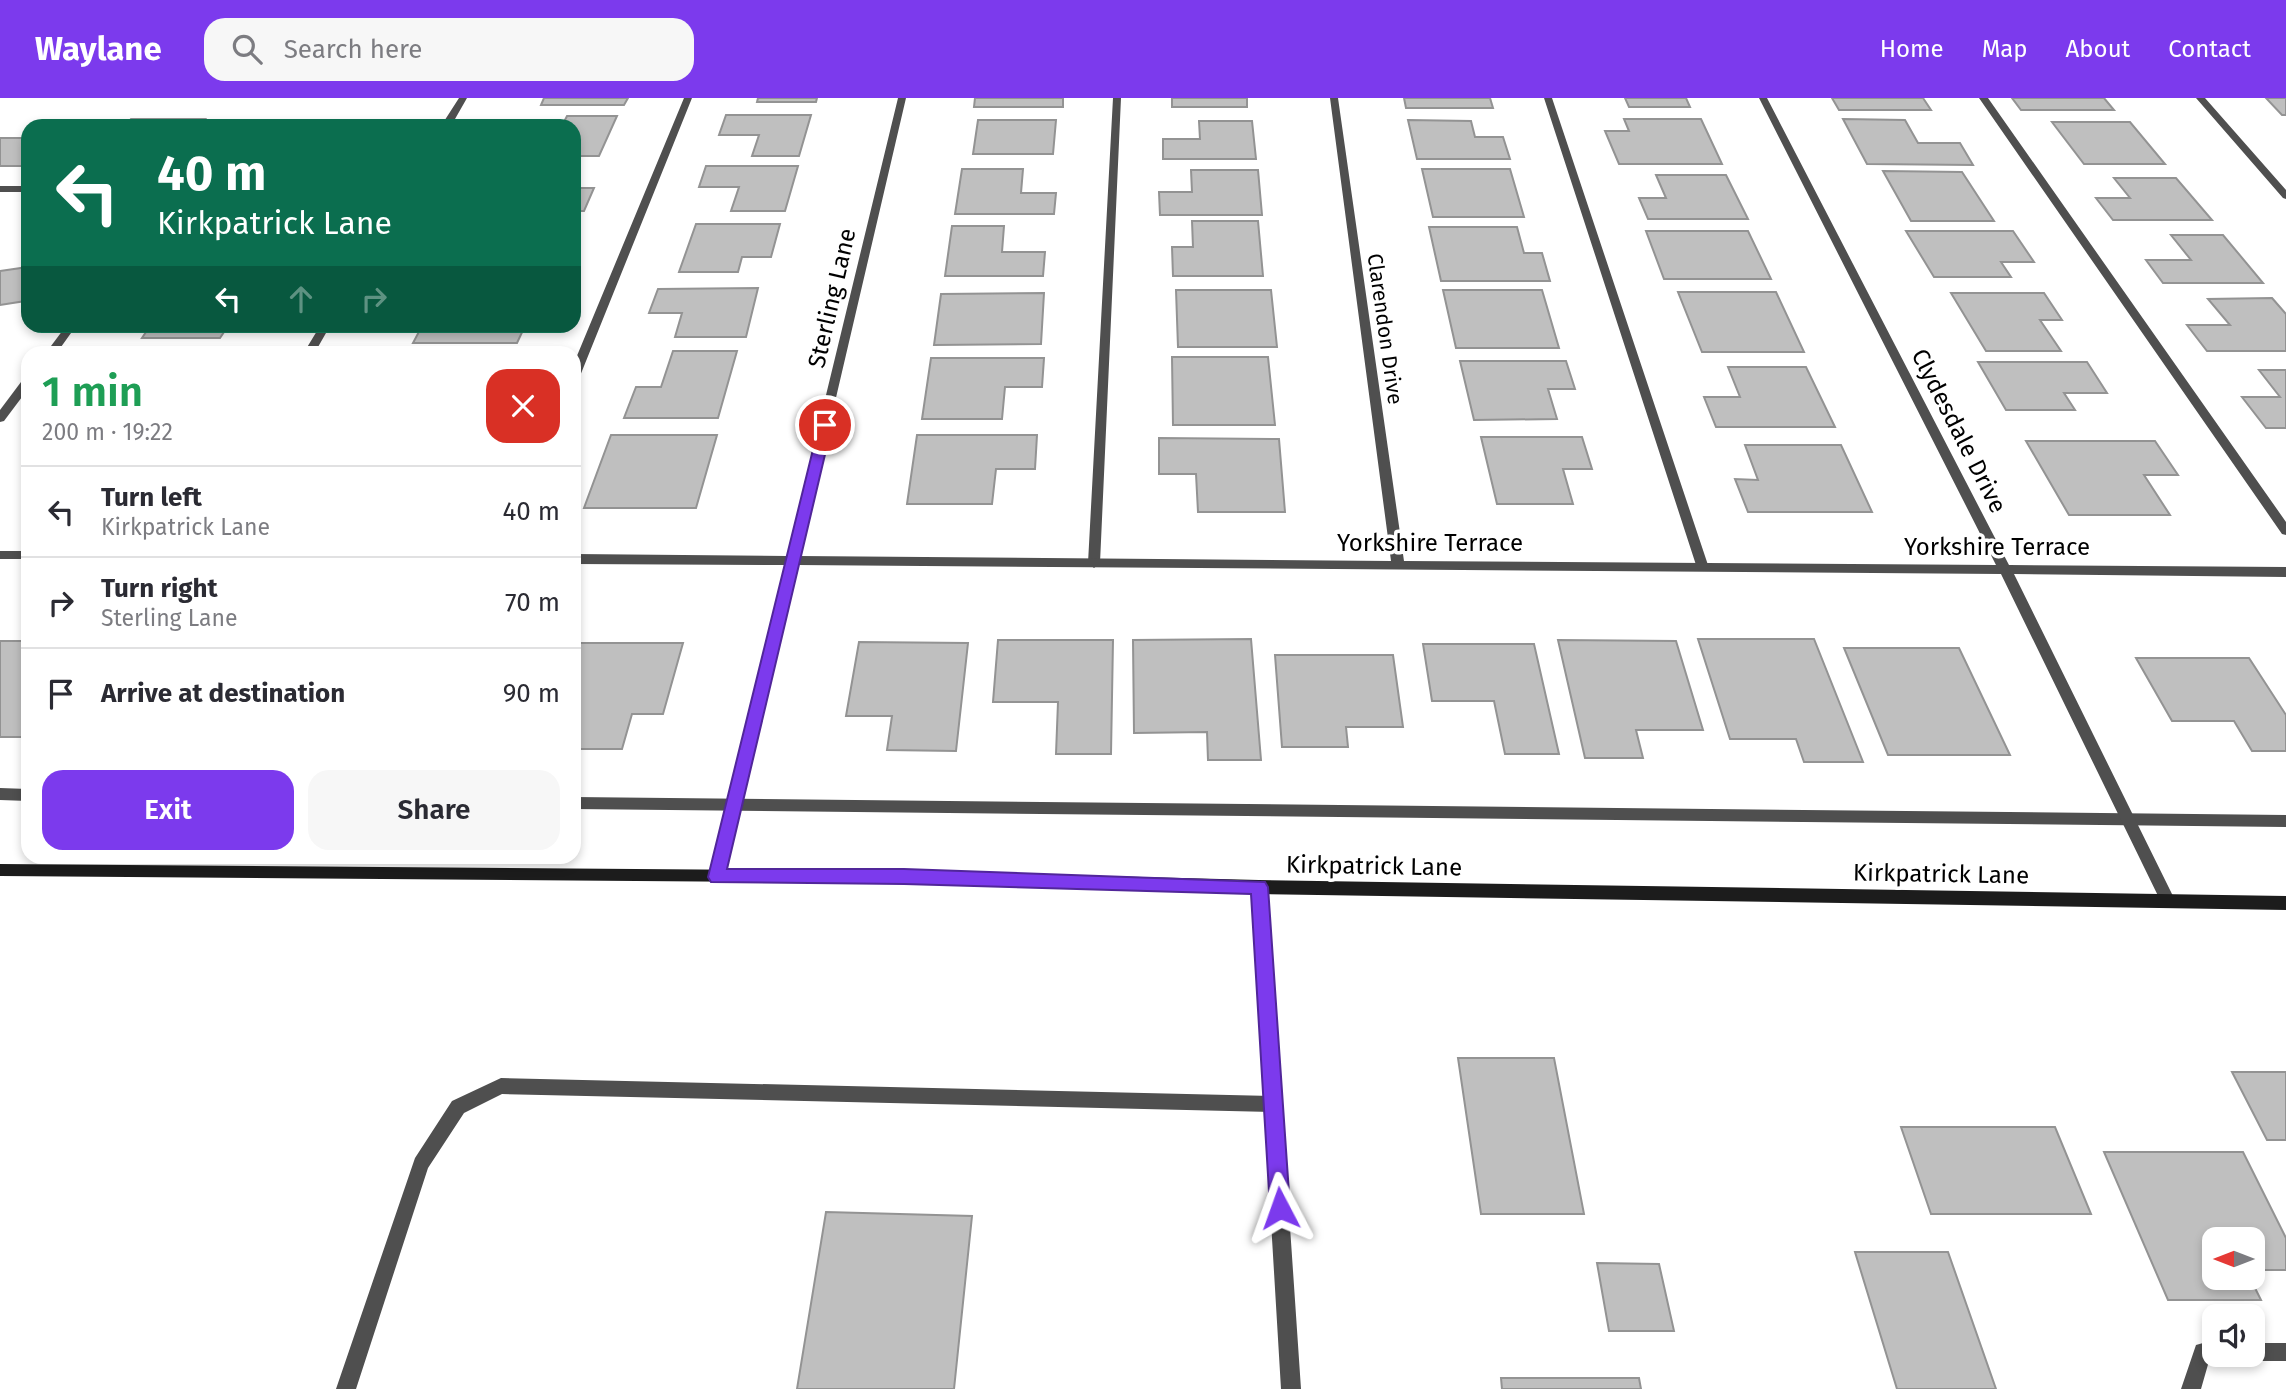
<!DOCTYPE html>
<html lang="en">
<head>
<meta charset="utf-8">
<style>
	body { margin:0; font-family:"Fira Sans",sans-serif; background:#f7f7f7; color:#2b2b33; height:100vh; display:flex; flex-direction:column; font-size:26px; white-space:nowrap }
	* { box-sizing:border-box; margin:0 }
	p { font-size:23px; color:#7c7c81 }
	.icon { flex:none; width:38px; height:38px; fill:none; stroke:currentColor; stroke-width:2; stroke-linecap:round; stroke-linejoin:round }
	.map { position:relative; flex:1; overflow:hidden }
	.sheet { position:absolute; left:21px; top:248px; width:560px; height:518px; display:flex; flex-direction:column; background:#fff; border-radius:21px; box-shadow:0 4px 10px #0003 }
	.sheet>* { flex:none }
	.guide { position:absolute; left:21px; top:21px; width:560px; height:214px; border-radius:21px; box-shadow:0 4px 10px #0003; background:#0b6e4f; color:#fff; overflow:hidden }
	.needle { width:46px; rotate:270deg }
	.tools { position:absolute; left:2202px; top:1129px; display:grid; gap:14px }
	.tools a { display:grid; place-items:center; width:63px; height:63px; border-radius:14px; background:#fff; box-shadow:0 4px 10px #0003; font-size:35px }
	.pin { position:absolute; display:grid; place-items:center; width:60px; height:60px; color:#fff; margin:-30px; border:4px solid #fff; border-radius:50%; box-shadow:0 2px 7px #0007 }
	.me { position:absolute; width:77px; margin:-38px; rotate:356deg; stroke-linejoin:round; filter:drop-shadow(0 0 5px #0008) }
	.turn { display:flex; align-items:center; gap:24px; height:147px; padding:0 21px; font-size:32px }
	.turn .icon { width:91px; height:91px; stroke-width:2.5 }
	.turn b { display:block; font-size:49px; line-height:60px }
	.lanes { display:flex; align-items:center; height:66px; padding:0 21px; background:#0003; justify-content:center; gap:35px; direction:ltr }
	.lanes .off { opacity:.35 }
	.round { display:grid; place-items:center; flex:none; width:74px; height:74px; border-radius:21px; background:#f7f7f7 }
	.summary { display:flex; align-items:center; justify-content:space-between; height:119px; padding:0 21px }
	h1 { font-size:42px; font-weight:600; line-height:52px; color:#1e9e55 }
	.action { display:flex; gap:14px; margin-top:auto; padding:14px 21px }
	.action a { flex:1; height:80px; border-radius:21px; background:#7c3aed; color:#fff; font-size:28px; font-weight:600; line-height:80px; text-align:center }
	.action a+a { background:#f7f7f7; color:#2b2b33 }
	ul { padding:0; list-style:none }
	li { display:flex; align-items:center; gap:21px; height:91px; padding:0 21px; border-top:2px solid #e1e1e2 }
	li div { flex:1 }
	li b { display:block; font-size:26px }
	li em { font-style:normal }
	header { display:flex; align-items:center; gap:42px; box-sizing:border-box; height:98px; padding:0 35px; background:#7c3aed; color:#fff }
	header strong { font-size:33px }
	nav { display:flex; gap:38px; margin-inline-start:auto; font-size:24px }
	.search { width:490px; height:63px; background:#f7f7f7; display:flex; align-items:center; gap:18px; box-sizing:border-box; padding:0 24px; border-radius:21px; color:#7c7c81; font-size:26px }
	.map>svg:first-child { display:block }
</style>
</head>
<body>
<header>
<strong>Waylane</strong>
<div class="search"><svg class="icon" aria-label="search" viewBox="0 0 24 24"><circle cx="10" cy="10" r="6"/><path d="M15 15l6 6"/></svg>Search here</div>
<nav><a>Home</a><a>Map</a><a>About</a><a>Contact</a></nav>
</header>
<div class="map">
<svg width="2286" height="1291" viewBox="0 0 2286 1291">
	<rect width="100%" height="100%" fill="#fff"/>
	<path fill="#bfbfbf" stroke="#939393" stroke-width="2" d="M544 0H628L624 7H541Z
		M758 0H817L816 4H757Z
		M975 0H1063V9H974Z
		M1172 0H1247V9H1172Z
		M1404 0H1490L1493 10H1406Z
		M1625 0H1686L1690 9H1629Z
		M1832 0H1923L1931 12H1839Z
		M2012 0H2104L2114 12H2021Z
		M2266 0H2286V17H2282Z
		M726 17H811L799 58H752L759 37H719Z
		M567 18H617L599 58H574V28H562Z
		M131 21H205L199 28H125Z
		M1624 21H1701L1722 66H1619L1605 33H1629Z
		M1843 21 1905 22 1918 45H1960L1973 67 1867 66Z
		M321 22H394L390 28H317Z
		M978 22H1056L1053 56H973Z
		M1408 22 1471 23 1475 39H1503L1510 61H1417Z
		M223 23H300L296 28H219Z
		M1199 23H1252L1256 61H1163V41H1200Z
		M2052 24H2130L2165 66H2084Z
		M0 40H28V68H0Z
		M706 68H798L785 113H731L739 89H699Z
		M962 71H1023L1021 95H1056L1054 116H955Z
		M1422 71H1510L1524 119H1433Z
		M1191 72H1258L1262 117H1160L1159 94H1192Z
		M1883 73 1962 74 1994 123H1911Z
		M1656 77H1726L1748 121H1648L1639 100H1666Z
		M2114 80H2176L2212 122H2113L2096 100H2130Z
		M574 90H594L584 113H574Z
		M1192 123H1258L1263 178H1173L1172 149H1193Z
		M696 126H780L771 159H742L738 174H679Z
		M952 128H1004L1002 154H1045L1043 178H945Z
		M1429 129H1517L1524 155H1542L1550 183H1441Z
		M1646 133H1748L1771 181H1664Z
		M1906 133H2013L2034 164H2001L2011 179H1934Z
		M2171 137H2223L2263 185H2163L2146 162H2191Z
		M28 169V192L25 203 0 207V173Z
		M758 190 746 239H675L682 215H649L658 191Z
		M1176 192H1271L1277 249H1178Z
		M1443 192H1542L1559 250H1456Z
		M1678 194H1776L1804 254H1702Z
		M1044 195 1041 246 934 247 941 196Z
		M1951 195H2044L2062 222H2040L2061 253H1986Z
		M2272 200 2286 216V253H2207L2187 227H2230L2208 201Z
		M150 228H228L220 240H142Z
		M422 228H525L517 245H413Z
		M213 250 209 256H136L139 251Z
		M673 253H737L718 320H624L636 289H661Z
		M1172 259H1268L1275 327H1173Z
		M931 260H1044L1042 289H1005L1002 321H922Z
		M1460 263H1566L1575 291H1548L1557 321 1474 322Z
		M1978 264H2087L2107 295H2064L2075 312H2006Z
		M1728 269H1806L1835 329H1716L1704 299H1740Z
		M2259 272H2286V330H2266L2242 299H2280Z
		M611 337H717L696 410H584Z
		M917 337H1037L1035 371H996L992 406H907Z
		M1481 339H1582L1592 371H1563L1573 406H1497Z
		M1159 340 1279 341 1285 414H1198L1196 376H1159Z
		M2026 343H2155L2178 377H2144L2170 417H2069Z
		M1745 347H1841L1872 414H1748L1735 381 1758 382Z
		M1251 541 1261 662H1208L1207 634 1134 635 1133 542Z
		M1698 541H1814L1863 664H1804L1796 641H1730Z
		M998 542H1113L1111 656H1056L1058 604H993Z
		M1558 542 1676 543 1703 632H1636L1643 660H1585Z
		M0 543H28V639H0Z
		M859 544 968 545 956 653 887 652 892 618H846Z
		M574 545H683L663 616H632L622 651H574Z
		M1423 546H1534L1559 656H1505L1494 603H1432Z
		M1844 550H1959L2010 657H1888Z
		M1275 557H1393L1403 629H1346L1348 649H1282Z
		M2136 560H2249L2286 617V653H2252L2234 623H2172Z
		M1458 960H1554L1584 1116H1481Z
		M2232 974H2286V1042H2267Z
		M1901 1029H2055L2091 1116H1931Z
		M2104 1054H2243L2286 1140V1172H2252V1141H2214V1180H2250L2261 1202H2168Z
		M826 1114 972 1118 954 1291H797Z
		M1855 1154H1948L1996 1291H1897Z
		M1597 1165 1659 1166 1674 1233H1609Z
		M1501 1280H1639L1641 1291H1502Z"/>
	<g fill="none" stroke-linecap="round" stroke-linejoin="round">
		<path fill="#4f4f4f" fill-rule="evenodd" d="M684 0H692L580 278 574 282V265Z
			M1113 0H1121L1100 465 1094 470 1088 465Z
			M1544 0H1552L1709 470 1707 473H1699L1697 470Z
			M1979 0H1988L2286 424V437L2282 436Z
			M0 88H28V94H0Z
			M66 228H76L56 256H45Z
			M28 279V291L4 323 0 324V312L24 280Z
			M0 690 28 691V703L0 702Z
			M574 699 2286 717V729L574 711Z
			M501 980 1273 998 1279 1000 1281 1006 1279 1012 1273 1014 502 996 464 1015 428 1070 356 1291H336L415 1060 452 1003Z"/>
		<path fill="#4f4f4f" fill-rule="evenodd" d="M459 0H467L451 28H441Z
			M898 0H906L799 458 1391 463 1330 0H1338L1404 463 1996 467 1759 0H1767L2009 467 2286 469V479L2014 476 2172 796 2175 801 2172 806 2167 808 2162 806 2001 476 797 467 725 779 722 784 717 785 712 784 709 779 785 467 574 466V456L787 458Z
			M2196 0H2205L2286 92V101L2283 100Z
			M320 228H330L314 256H303Z
			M0 453H28V461H0Z
			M1259 782 1264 784 1267 789 1301 1291H1281L1251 789 1254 784Z
			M2203 1245H2214V1256H2222L2221 1261 2209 1263 2201 1291H2181L2196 1247Z
			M2252 1245H2286V1263H2252L2245 1261 2244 1256H2252Z"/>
		<path fill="#1c1c1c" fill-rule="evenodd" d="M0 766 904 773 1259 782 2286 798V812L1259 796 904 785 0 778Z"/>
	</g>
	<path fill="#7c3aed" stroke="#51269a" stroke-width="2" d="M825 322 832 327 727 771H904L1265 784 1268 789 1290 1110 1287 1117 1280 1120 1273 1117 1270 1110 1251 796 904 786 711 784 708 779 819 327Z"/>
	<g text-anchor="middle" stroke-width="7" stroke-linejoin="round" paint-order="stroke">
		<g font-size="21" fill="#000" stroke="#fff">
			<text transform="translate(1385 231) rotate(82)" y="7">Clarendon Drive</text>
		</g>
		<g font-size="24" fill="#000" stroke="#fff">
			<text transform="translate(832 200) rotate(-77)" y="8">Sterling Lane</text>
			<text transform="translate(1959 333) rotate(63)" y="8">Clydesdale Drive</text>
			<text x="1430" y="453">Yorkshire Terrace</text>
			<text x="1997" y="457">Yorkshire Terrace</text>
			<text transform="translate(1374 768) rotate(1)" y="8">Kirkpatrick Lane</text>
			<text transform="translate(1941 776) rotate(1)" y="8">Kirkpatrick Lane</text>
		</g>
	</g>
</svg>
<div class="tools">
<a><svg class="needle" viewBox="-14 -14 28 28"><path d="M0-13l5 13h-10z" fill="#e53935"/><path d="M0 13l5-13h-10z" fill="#7c7c81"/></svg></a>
<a><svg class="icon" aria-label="sound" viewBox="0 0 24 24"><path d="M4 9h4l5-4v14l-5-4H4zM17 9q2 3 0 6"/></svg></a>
</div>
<div class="pin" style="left:825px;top:327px;background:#d93025"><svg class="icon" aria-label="arrive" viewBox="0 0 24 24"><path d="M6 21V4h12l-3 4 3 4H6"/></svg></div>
<svg class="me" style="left:1280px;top:1110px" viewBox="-20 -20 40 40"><path d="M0-17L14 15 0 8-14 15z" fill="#7c3aed" stroke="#fff" stroke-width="4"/></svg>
<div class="guide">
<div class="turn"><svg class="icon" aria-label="left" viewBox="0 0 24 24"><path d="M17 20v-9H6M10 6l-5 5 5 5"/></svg><div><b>40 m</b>Kirkpatrick Lane</div></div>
<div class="lanes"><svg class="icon" aria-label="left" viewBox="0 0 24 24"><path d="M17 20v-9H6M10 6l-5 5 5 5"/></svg><svg class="icon off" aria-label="ahead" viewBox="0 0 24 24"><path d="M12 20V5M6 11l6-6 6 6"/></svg><svg class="icon off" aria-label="right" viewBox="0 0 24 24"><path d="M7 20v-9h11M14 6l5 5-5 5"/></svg></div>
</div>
<section class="sheet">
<div class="summary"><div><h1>1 min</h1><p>200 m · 19:22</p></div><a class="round" style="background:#d93025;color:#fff"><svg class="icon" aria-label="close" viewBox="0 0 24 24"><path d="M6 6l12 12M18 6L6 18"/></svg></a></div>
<ul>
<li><svg class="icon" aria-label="left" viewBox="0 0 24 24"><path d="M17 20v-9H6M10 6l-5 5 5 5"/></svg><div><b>Turn left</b><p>Kirkpatrick Lane</p></div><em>40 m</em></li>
<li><svg class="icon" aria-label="right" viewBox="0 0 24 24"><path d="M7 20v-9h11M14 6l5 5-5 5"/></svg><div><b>Turn right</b><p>Sterling Lane</p></div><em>70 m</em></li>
<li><svg class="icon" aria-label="arrive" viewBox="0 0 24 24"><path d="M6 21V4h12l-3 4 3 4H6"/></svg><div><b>Arrive at destination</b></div><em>90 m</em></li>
</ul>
<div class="action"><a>Exit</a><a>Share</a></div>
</section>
</div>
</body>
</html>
